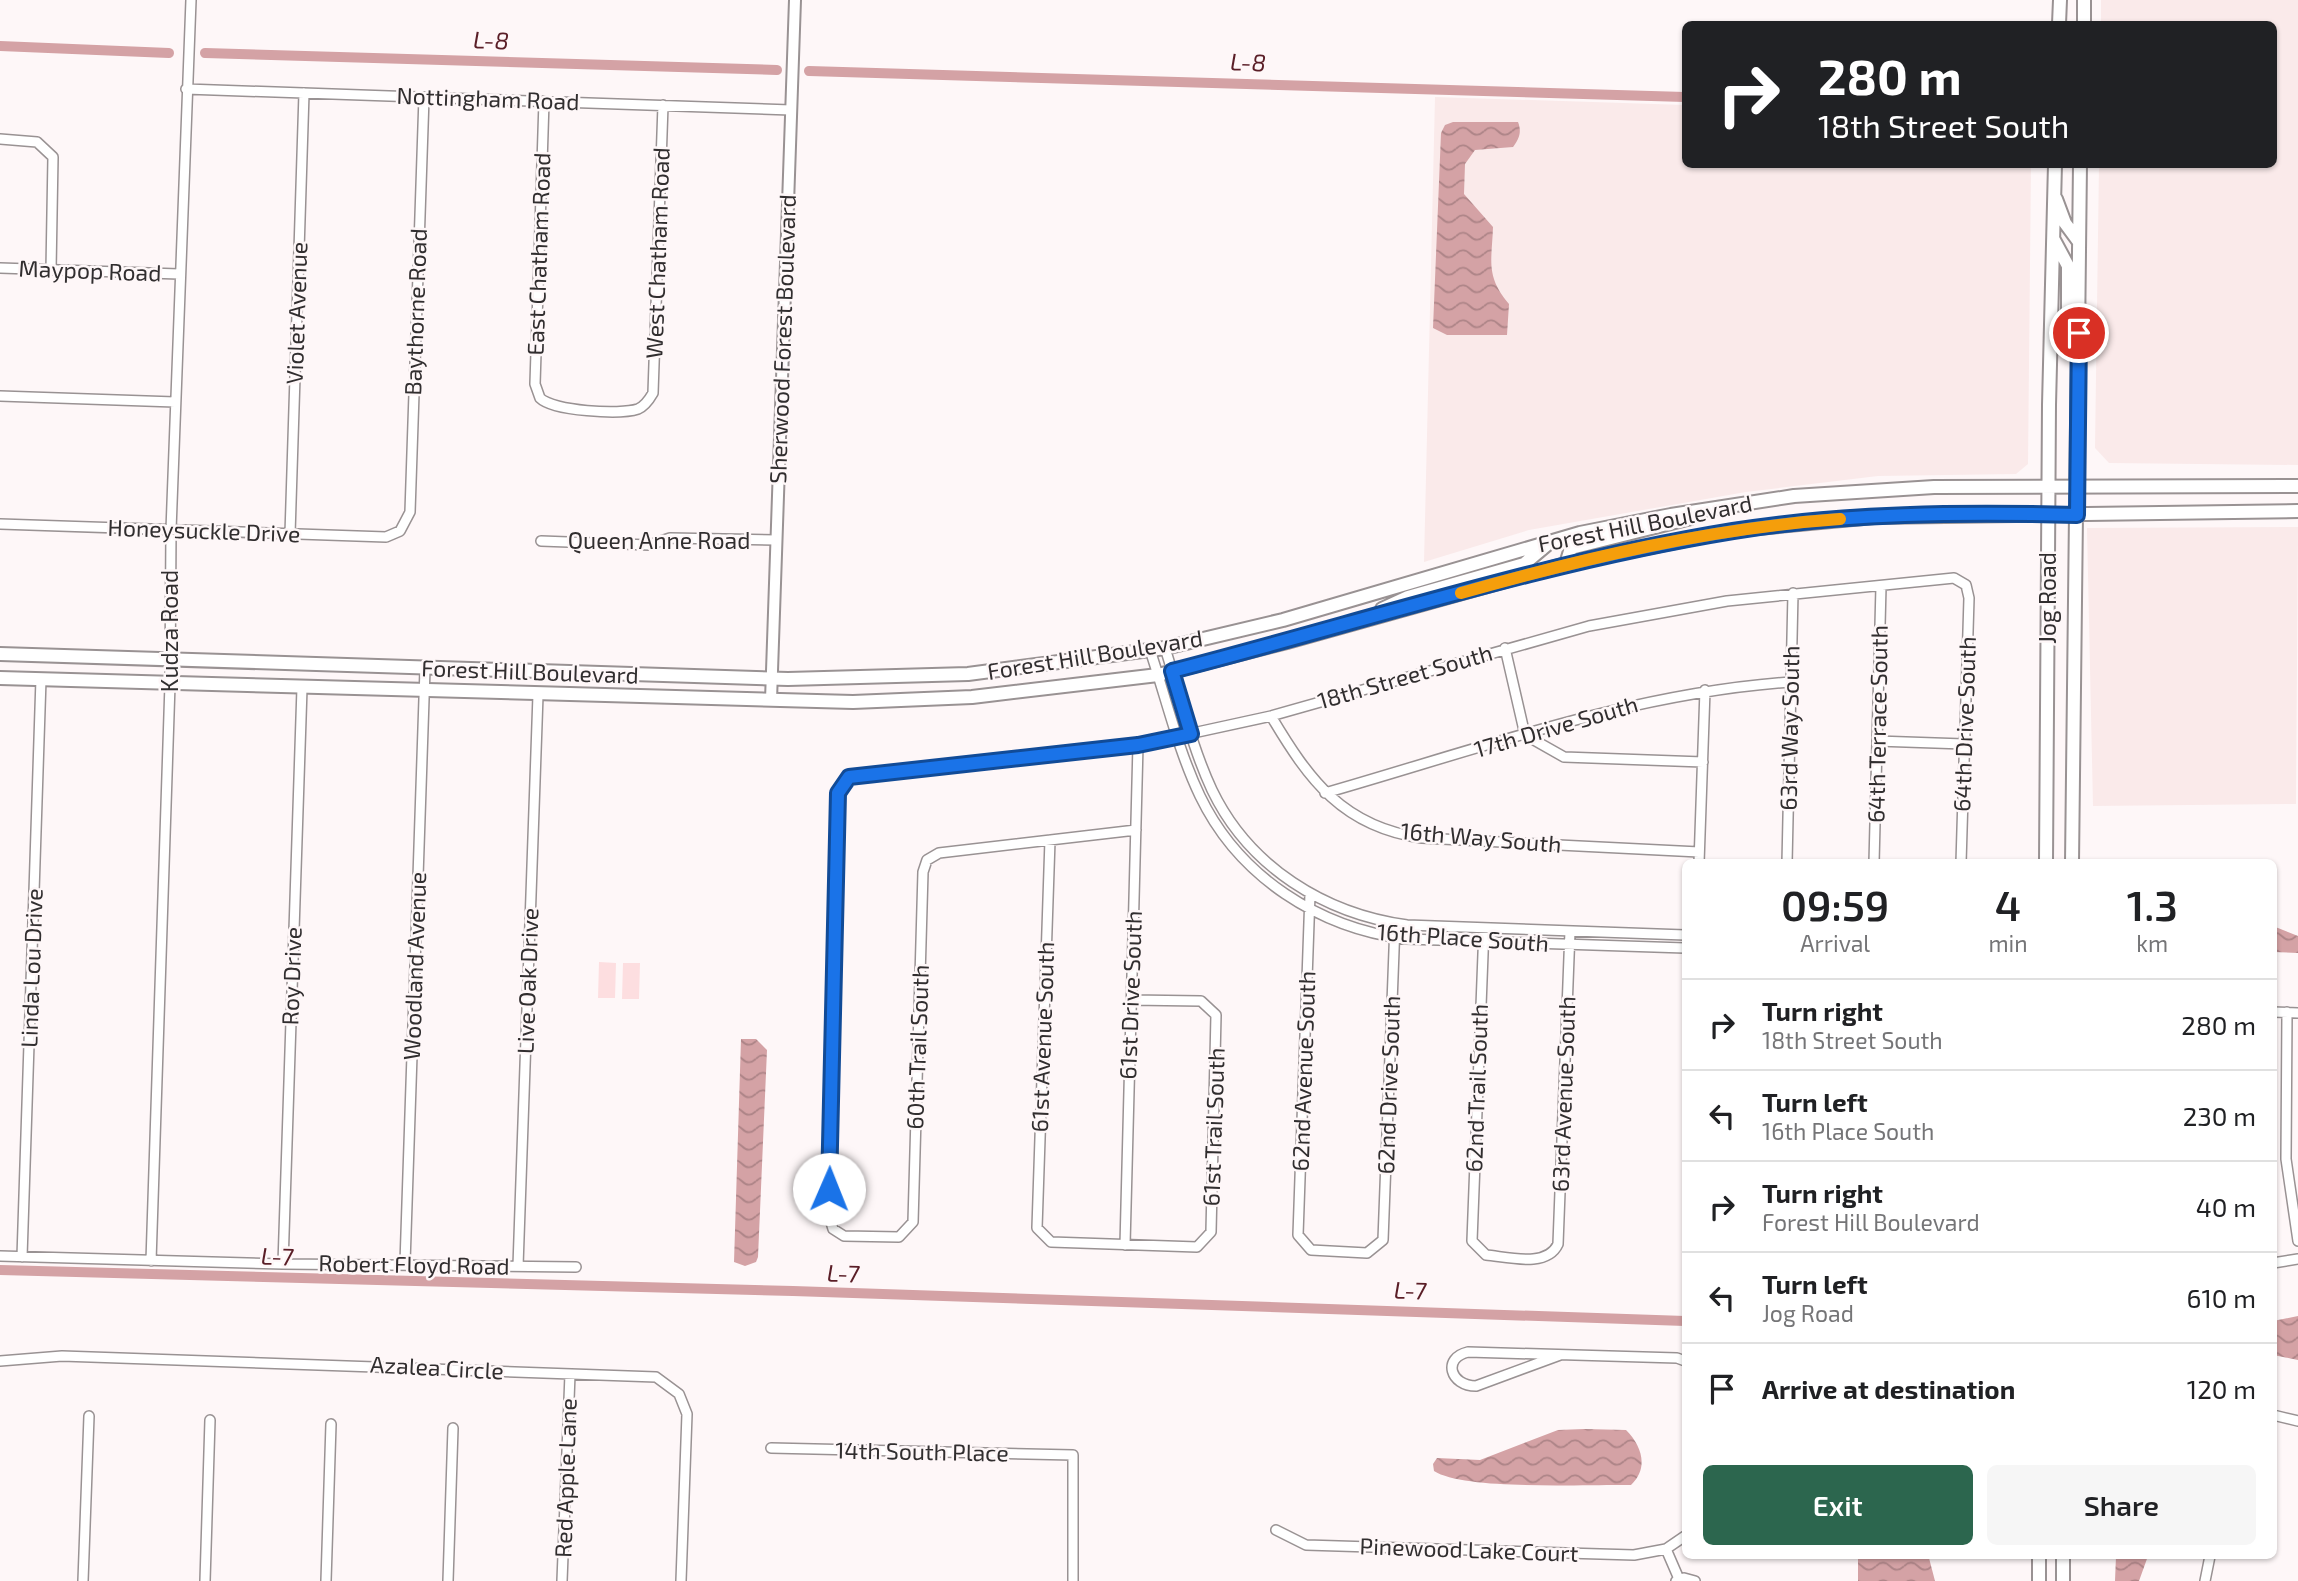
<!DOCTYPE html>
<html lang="en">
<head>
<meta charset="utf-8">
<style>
	body { margin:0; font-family:"Exo 2",sans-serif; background:#f6f6f6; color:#202124; height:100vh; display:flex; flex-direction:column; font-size:26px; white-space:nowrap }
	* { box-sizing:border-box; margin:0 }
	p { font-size:23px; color:#757577 }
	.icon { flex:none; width:38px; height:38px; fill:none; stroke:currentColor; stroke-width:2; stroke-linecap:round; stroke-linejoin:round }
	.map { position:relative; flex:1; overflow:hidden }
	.drawer { position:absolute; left:1682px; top:859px; width:595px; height:700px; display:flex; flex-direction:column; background:#fff; border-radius:10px; box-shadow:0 2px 5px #0004 }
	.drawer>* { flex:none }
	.banner { position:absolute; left:1682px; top:21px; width:595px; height:147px; border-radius:10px; box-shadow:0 2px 5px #0004; background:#202124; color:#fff; overflow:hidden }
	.pin { position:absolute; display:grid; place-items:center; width:60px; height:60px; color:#fff; margin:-30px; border:4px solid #fff; border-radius:50%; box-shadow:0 2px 7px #0007 }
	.me { position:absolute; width:77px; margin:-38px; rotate:1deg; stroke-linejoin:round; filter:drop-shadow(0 0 5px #0008) }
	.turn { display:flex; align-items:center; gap:24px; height:147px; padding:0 21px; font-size:32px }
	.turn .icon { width:91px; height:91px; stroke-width:2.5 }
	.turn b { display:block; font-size:49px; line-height:60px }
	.eta { display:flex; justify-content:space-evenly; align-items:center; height:119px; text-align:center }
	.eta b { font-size:42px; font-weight:600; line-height:49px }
	.cta { display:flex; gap:14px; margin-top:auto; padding:14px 21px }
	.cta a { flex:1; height:80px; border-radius:10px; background:#2c664e; color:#fff; font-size:28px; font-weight:600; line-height:80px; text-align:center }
	.cta a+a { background:#f6f6f6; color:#202124 }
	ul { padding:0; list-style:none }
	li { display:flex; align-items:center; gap:21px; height:91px; padding:0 21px; border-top:2px solid #e0e0e0 }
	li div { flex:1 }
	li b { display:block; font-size:26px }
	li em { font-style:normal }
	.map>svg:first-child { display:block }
</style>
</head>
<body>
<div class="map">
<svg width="2298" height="1581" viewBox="0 0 2298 1581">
	<defs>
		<pattern id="water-waves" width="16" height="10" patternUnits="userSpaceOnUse" patternTransform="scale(1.75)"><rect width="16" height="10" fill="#d4a2a5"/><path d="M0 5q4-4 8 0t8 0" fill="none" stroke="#ad8487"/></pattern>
	</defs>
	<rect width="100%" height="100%" fill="#fef7f8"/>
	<path fill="#faeaea" d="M2101 0H2298V465L2109 463 2095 448 2099 165 2273 164V24H2101Z
		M1435 97 1685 105V164L2031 165 2028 464 2016 474 1878 476 1746 492 1529 530 1424 562Z
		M2298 527 2296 804 2093 806 2087 528Z"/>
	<path fill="#fddee0" d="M599 962 616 963 615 998H598Z
		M623 963H640L639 999H622Z"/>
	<path fill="url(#water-waves)" d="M1453 122H1518C1522 132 1519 139 1513 147L1475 150 1465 164 1464 194 1493 227C1492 260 1485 276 1509 304L1507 335H1447L1433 328 1441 133 1445 125Z
		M2273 926 2298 936V953L2273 952Z
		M741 1039H756L767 1050 758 1257 756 1262 745 1266 734 1262Z
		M2298 1316V1360L2273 1355V1321Z
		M1584 1429 1626 1430C1642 1446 1649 1468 1631 1485 1588 1484 1465 1491 1434 1471L1433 1464 1437 1458 1480 1460 1558 1430Z
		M1858 1556H1931L1929 1558 1935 1581H1858Z
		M2116 1556H2148L2139 1581H2115Z"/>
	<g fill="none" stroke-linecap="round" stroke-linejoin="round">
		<path stroke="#d4a2a5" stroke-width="10" d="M0 46 169 53
			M205 53 777 70
			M809 71 1685 97
			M0 1270 793 1291 1685 1321"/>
		<defs>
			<path id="minor" d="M186 89 791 110
				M544 101 535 384 540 398C553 411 620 415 638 409 645 406 649 400 653 393L663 105
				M0 139 37 142 53 157 51 270
				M0 268 179 274
				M0 396 175 402
				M0 524 386 537 400 531 410 512 424 97
				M290 534 304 93
				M541 541 649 545 670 538 776 540
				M1165 648C1180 695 1191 745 1212 790 1249 867 1325 914 1407 925L1685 935
				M1505 648 1525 735 1564 757 1703 762
				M1150 650C1166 698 1178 750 1200 796 1239 877 1319 928 1406 939L1685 948
				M1271 716C1309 780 1343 827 1422 838L1699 852
				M1877 741 1964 744
				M1325 793C1479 749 1631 693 1791 682
				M1136 830 939 853 927 860 923 872 913 1222 899 1237 844 1236 833 1229 829 1216 838 793 849 777 1138 745 1271 716 1589 626 1727 601 1954 578 1966 585 1969 598 1961 863
				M1050 840 1037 1228 1051 1242 1197 1247 1211 1232 1216 1015 1201 1001 1131 1000
				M1699 863 1705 690
				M1787 863 1793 593
				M1874 863 1881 586
				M1310 894 1298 1235 1311 1250 1367 1253 1383 1240 1395 924
				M1484 928 1472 1241 1486 1255C1508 1257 1547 1268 1558 1244L1570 931
				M2273 1012 2298 1013
				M2287 1012 2286 1159 2298 1241
				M1125 1245 1138 745
				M0 1256 283 1264 576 1267
				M22 1257 41 679
				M151 1261 170 684 171 530 191 0
				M405 1263 425 669
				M2273 1263 2298 1259
				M283 1264 302 688
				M518 1266 538 695
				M1560 1355 1476 1386C1450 1386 1442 1358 1468 1352L1677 1358 1685 1361
				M0 1361 62 1356 656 1377 679 1394 687 1414 681 1581
				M2273 1415 2298 1421
				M771 1448 1073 1455V1581
				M1276 1530 1306 1545 1634 1555 1666 1549 1685 1536
				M1666 1549 1679 1579
				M83 1581 89 1416
				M205 1581 210 1420
				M326 1581 331 1424
				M448 1581 453 1428
				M562 1581 570 1374
				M1676 1581 1684 1578 1695 1581
				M2205 1581 2210 1556"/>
			<path id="tertiary" d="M771 700 795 0"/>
			<path id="secondary" d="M2059 24 2060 0
				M2084 24V0
				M2056 199 2065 223 2079 242
				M2054 240 2068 266V329L2076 349
				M1566 564 1571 548 1691 518
				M1382 609 1408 597 1524 564 1549 543
				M0 654 788 679 968 674 1165 648 1283 620 1580 533 1671 515 1794 496 1934 487 2298 486
				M0 678 853 702 972 697 1158 675 1287 642 1566 564 1736 530 1874 517 2298 511
				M2046 863 2049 405 2055 164
				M2072 863 2080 164
				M2039 1581V1556
				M2063 1581V1556"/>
		</defs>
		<use href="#minor" stroke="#999293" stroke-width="12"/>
		<use href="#tertiary" stroke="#999293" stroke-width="14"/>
		<use href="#secondary" stroke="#999293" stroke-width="16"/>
		<use href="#minor" stroke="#fff" stroke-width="9"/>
		<use href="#tertiary" stroke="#fff" stroke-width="10"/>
		<use href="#secondary" stroke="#fff" stroke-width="12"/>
	</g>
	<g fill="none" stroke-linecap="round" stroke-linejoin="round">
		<defs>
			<path id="route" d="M829 1189 838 793 849 777 1138 745 1191 734 1172 671C1359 623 1543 562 1733 531 1845 513 1963 512 2077 515L2079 333"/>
		</defs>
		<use href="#route" stroke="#114b97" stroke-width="18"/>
		<use href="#route" stroke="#1a73e8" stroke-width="12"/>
		<path stroke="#f59e0b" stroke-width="12" d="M1461 593C1585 558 1711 528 1840 519"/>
	</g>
	<g text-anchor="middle" stroke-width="5" stroke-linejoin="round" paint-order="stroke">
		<g font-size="23" fill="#312e2f" stroke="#fef7f8">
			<text transform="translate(488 99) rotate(2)" y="8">Nottingham Road</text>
			<text transform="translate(658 253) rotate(-88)" y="8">West Chatham Road</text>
			<text transform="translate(539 254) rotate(-88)" y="8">East Chatham Road</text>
			<text transform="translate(90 271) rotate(2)" y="8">Maypop Road</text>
			<text transform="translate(416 312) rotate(-88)" y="8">Baythorne Road</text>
			<text transform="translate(297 313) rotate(-88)" y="8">Violet Avenue</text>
			<text transform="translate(783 339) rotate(-88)" y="8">Sherwood Forest Boulevard</text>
			<text transform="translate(1645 524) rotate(-11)" y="8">Forest Hill Boulevard</text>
			<text transform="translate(204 531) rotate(2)" y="8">Honeysuckle Drive</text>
			<text x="659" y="549">Queen Anne Road</text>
			<text transform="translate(2048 598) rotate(-90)" y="8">Jog Road</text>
			<text transform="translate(170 631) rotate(-90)" y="8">Kudza Road</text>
			<text transform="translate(1095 655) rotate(-9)" y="8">Forest Hill Boulevard</text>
			<text transform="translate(530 672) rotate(2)" y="8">Forest Hill Boulevard</text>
			<text transform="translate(1405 677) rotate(-16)" y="8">18th Street South</text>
			<text transform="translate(1878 724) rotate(-89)" y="8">64th Terrace South</text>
			<text transform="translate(1965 724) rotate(-88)" y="8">64th Drive South</text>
			<text transform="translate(1556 727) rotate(-16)" y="8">17th Drive South</text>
			<text transform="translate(1790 728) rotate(-89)" y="8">63rd Way South</text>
			<text transform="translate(1481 838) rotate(5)" y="8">16th Way South</text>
			<text transform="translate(1463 938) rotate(4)" y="8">16th Place South</text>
			<text transform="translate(415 966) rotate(-88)" y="8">Woodland Avenue</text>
			<text transform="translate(32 968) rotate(-88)" y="8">Linda Lou Drive</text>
			<text transform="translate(292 976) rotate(-88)" y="8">Roy Drive</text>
			<text transform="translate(528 981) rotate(-88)" y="8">Live Oak Drive</text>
			<text transform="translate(1131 995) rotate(-88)" y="8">61st Drive South</text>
			<text transform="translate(1043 1037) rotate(-88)" y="8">61st Avenue South</text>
			<text transform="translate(918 1047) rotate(-88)" y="8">60th Trail South</text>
			<text transform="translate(1304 1071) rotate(-88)" y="8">62nd Avenue South</text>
			<text transform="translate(1389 1085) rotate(-88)" y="8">62nd Drive South</text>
			<text transform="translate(1477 1088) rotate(-88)" y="8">62nd Trail South</text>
			<text transform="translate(1564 1094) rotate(-88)" y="8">63rd Avenue South</text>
			<text transform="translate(1214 1127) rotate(-88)" y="8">61st Trail South</text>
			<text transform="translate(414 1265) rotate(1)" y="8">Robert Floyd Road</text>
			<text transform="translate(437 1368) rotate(3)" y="8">Azalea Circle</text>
			<text transform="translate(922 1452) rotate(1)" y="8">14th South Place</text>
			<text transform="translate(566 1478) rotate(-88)" y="8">Red Apple Lane</text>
			<text transform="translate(1469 1550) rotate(2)" y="8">Pinewood Lake Court</text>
		</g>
		<g font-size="24" font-style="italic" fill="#5a1e27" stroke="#fef7f8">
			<text transform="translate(491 41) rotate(2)" y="8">L-8</text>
			<text transform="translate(1248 63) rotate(2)" y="8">L-8</text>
			<text transform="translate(277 1257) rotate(2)" y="8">L-7</text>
			<text transform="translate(843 1274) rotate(2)" y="8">L-7</text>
			<text transform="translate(1410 1291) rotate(2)" y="8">L-7</text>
		</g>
	</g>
</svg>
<div class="pin" style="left:2079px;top:333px;background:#d93025"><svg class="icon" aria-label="arrive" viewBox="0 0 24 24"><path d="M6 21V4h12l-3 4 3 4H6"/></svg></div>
<svg class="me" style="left:829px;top:1189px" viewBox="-20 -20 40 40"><circle r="19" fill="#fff"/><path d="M0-13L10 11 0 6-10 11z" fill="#1a73e8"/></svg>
<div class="banner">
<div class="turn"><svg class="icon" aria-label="right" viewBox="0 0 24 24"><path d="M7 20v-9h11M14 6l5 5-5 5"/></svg><div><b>280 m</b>18th Street South</div></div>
</div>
<section class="drawer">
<div class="eta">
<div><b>09:59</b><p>Arrival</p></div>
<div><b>4</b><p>min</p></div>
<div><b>1.3</b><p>km</p></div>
</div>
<ul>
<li><svg class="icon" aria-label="right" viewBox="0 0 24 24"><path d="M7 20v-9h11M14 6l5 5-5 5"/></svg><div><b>Turn right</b><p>18th Street South</p></div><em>280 m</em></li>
<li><svg class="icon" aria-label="left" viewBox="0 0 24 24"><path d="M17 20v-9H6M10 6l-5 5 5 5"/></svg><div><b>Turn left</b><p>16th Place South</p></div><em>230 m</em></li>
<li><svg class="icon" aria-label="right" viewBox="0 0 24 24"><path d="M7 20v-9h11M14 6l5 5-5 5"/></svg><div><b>Turn right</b><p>Forest Hill Boulevard</p></div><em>40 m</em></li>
<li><svg class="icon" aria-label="left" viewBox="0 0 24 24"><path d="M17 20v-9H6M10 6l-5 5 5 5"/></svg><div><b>Turn left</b><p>Jog Road</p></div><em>610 m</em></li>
<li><svg class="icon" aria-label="arrive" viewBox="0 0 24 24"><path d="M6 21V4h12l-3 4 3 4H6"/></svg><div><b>Arrive at destination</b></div><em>120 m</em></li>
</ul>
<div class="cta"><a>Exit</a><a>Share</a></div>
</section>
</div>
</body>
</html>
